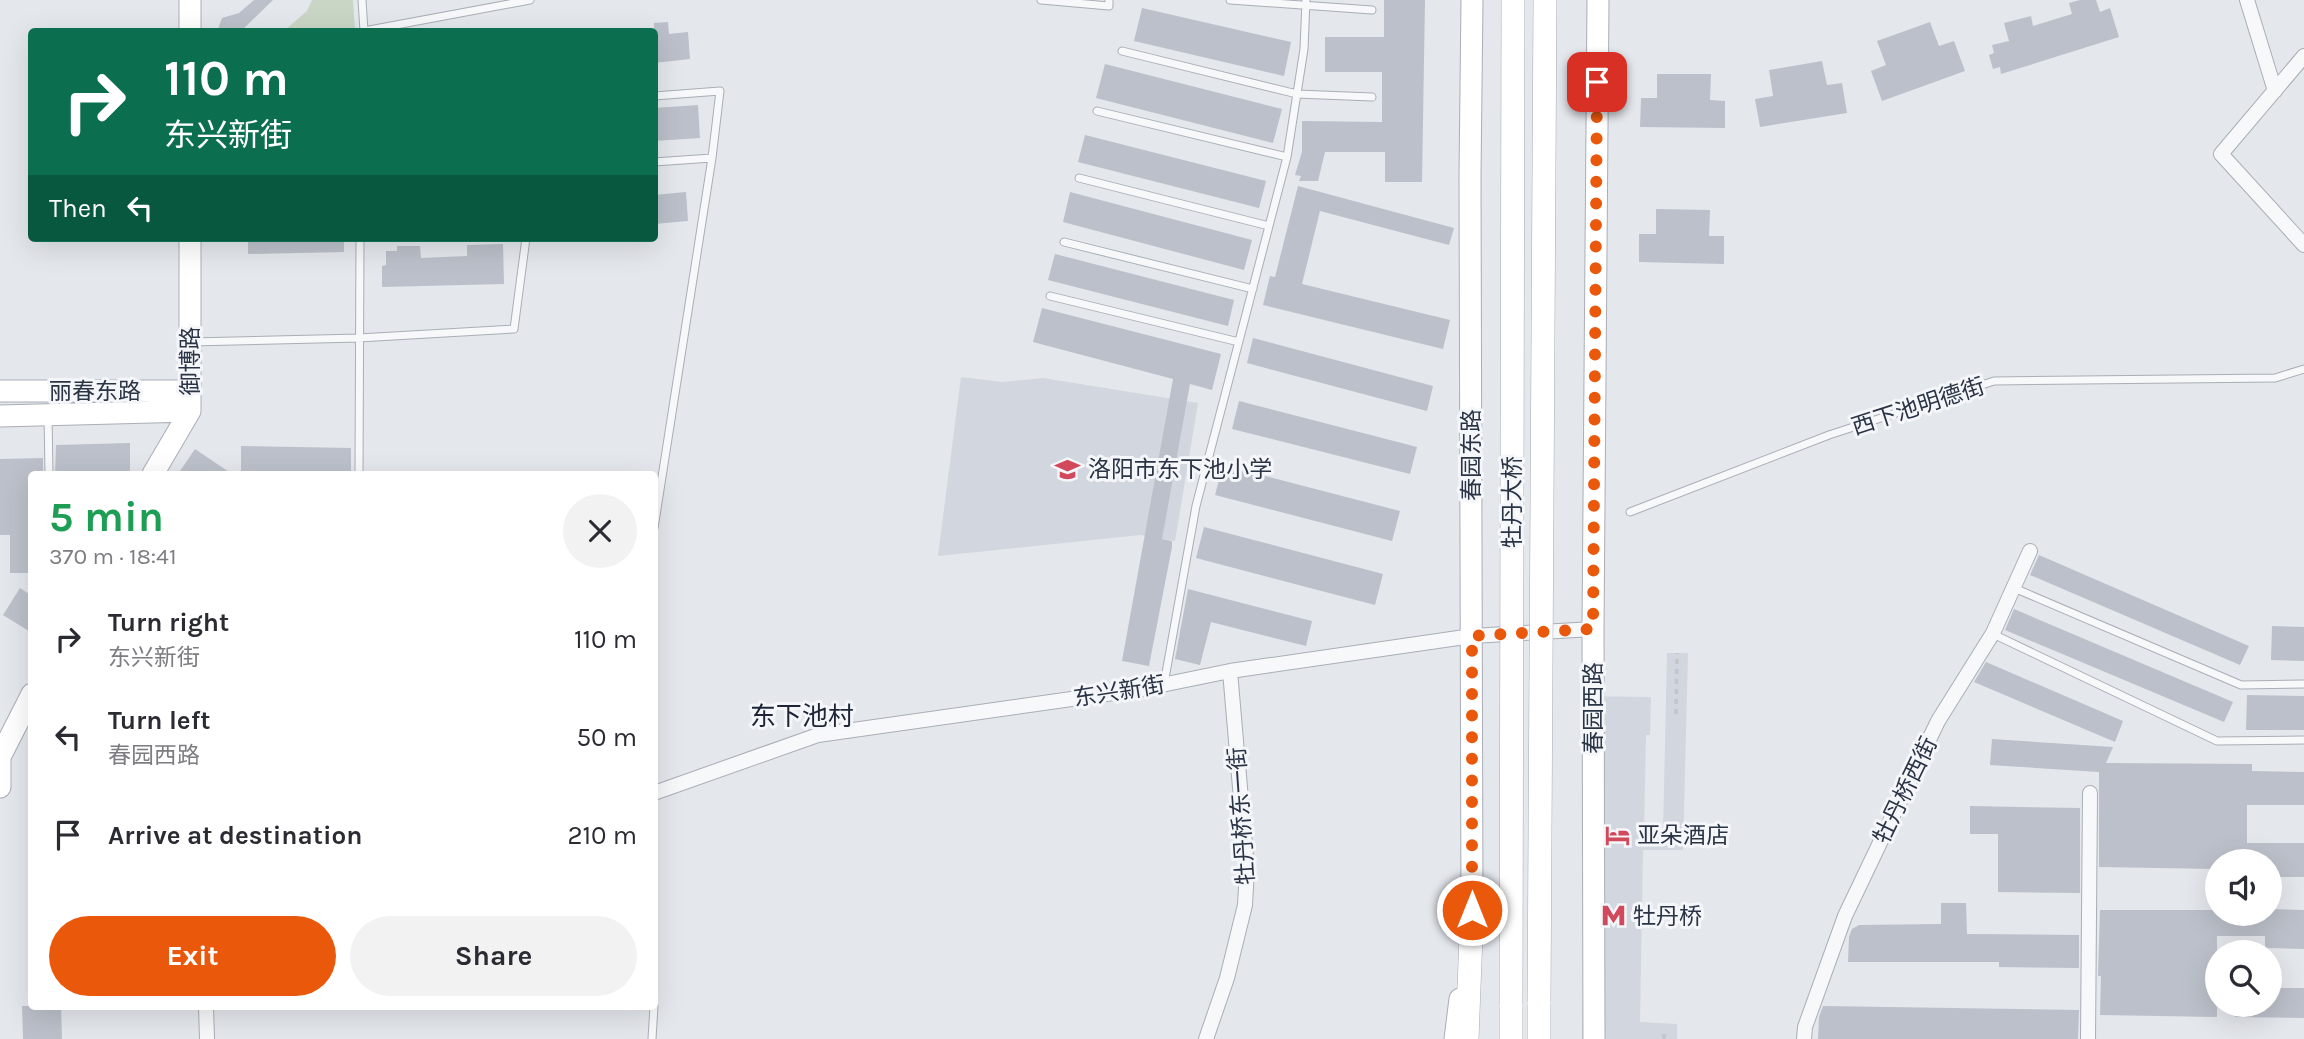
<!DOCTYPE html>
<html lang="en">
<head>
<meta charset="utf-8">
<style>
	body { margin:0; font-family:Karla,"Noto Sans SC",sans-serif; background:#f2f2f3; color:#2b2b33; height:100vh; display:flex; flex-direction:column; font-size:26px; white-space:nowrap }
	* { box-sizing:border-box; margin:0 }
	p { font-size:23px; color:#7c7c81 }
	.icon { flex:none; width:38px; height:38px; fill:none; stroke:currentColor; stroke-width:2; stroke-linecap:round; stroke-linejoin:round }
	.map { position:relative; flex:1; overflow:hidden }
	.panel { position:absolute; left:28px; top:471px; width:630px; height:539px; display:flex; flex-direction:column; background:#fff; border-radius:7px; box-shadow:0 7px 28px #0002 }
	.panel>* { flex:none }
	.top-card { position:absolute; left:28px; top:28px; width:630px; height:214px; border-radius:7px; box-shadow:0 7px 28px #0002; background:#0b6e4f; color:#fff; overflow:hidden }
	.fabs { position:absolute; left:2205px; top:849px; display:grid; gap:14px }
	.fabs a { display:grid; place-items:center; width:77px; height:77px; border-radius:50%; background:#fff; box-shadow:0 7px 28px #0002; font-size:35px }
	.pin { position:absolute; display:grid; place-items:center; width:60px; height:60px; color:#fff; margin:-30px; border-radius:14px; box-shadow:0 4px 10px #0006 }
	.me { position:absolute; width:77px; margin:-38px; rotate:0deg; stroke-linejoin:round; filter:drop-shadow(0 0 5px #0008) }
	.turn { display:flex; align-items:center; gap:24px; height:147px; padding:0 21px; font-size:32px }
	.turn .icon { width:91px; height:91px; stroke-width:2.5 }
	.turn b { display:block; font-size:49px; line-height:60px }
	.then { display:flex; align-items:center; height:66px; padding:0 21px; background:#0003; gap:14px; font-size:26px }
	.round { display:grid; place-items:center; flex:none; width:74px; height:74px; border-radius:37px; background:#f2f2f3 }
	.summary { display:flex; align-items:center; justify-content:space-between; height:119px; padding:0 21px }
	h1 { font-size:42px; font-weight:700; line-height:52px; color:#1e9e55 }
	.action { display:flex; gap:14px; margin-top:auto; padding:14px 21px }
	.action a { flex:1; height:80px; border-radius:42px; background:#ea580c; color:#fff; font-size:28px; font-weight:700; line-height:80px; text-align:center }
	.action a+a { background:#f2f2f3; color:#2b2b33 }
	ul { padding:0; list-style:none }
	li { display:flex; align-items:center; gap:21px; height:98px; padding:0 21px }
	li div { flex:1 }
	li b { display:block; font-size:26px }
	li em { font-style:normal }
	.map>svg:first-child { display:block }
</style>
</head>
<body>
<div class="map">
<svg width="2304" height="1039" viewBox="0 0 2304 1039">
	<rect width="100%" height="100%" fill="#e4e7ec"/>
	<path fill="#d2d6de" d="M961 377 1002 382 1043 378 1198 403 1175 541 1140 535 938 556Z
		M1667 653H1688L1683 850H1643L1640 1022 1677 1024V1039H1582L1588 734 1582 733 1583 696 1651 697 1650 735H1646L1644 830 1663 831Z"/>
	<path fill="#c9d6c5" d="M312 0H353L355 31H284L307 11Z"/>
	<path fill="#bbc0ca" d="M254 0H273L240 32H217L222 18 239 13Z
		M1384 0H1425L1422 182H1385V152H1325L1318 181H1299L1301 176 1295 175 1302 152V121L1382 122V72H1325V37H1384Z
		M2080 0H2096L2100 12 2110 8 2119 37 2001 74 2000 67 1993 69 1989 55 1994 53 1992 45 2009 41 2004 23 2031 16 2033 26 2072 14 2069 3Z
		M1142 8 1291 42 1284 76 1134 41Z
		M668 22 669 34 688 32 690 59 654 63V23Z
		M1930 22 1939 46 1954 41 1965 71 1882 101 1871 71 1886 65 1877 41Z
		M1822 61 1827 85 1842 83 1847 113 1760 127 1755 99 1773 96 1769 70Z
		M1105 64 1282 109 1273 143 1096 98Z
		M1657 74H1711L1710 100 1725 101V128L1640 127 1641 98H1657Z
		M698 105 700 138 654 141V108Z
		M1085 135 1266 181 1259 208 1078 162Z
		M1298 186 1454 228 1449 245 1320 211 1302 284 1450 320 1443 349 1263 305 1270 276 1275 277Z
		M686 192 688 221 654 224V195Z
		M1070 192 1252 240 1244 270 1063 222Z
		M1656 209 1710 210 1709 236H1724V264L1639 262V234H1656Z
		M248 238H344V252L248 254Z
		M503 244 504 284 382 287V266L386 265V251H397V246H420L421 258 467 256V245Z
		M1055 254 1234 300 1228 326 1048 280Z
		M1042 308 1221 354 1212 390 1190 384 1162 539 1172 541V547L1149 666 1122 661 1173 379 1033 342Z
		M1253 338 1433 386 1427 411 1247 363Z
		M1239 401 1417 447 1410 474 1232 429Z
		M130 443V474H55L56 445Z
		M241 446 351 448V474H241Z
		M195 449 232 474H178Z
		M43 458V474H32V573H10V535H0V459Z
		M1223 465 1400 511 1392 541 1215 495Z
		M1204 527 1383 574 1375 605 1196 558Z
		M2039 555 2249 646 2240 665 2030 575Z
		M20 588 32 596V633L3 615Z
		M1188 589 1312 621 1306 646 1211 622 1200 665 1175 659Z
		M2014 609 2233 702 2224 722 2005 630Z
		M2272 626 2304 627V661L2271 660Z
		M1986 662 2123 721 2115 742 1974 682Z
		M2247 695 2304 696V730H2246Z
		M1992 739 2113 747 2106 763 2252 764V771L2304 772V805H2247V843H2304V877H2270V861H2217V869L2099 867V772L1990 765Z
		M1970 806 2080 808V893L1998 892V834H1970Z
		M1941 903H1966L1967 934 2079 935V968L1999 967V962H1848L1849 937 1852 929 1859 925 1941 924Z
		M2270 909 2304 910V949L2265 948V936H2217V1017L2100 1015 2101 976H2098L2100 910H2217V914H2270Z
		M2270 988H2304V1018L2235 1017V1004H2270Z
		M22 1006H61L62 1039H23Z
		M1823 1006 2079 1010 2078 1039H1818L1819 1017Z"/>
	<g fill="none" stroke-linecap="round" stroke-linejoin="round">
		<defs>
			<path id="lane" d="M362 0 364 31 530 0
				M1041 0 1109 6V0
				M1230 0 1372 10
				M1122 51 1297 94 1372 97
				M654 96 720 91 712 158 654 528
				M1097 111 1287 157
				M654 162 712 158
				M1079 178 1269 226
				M1064 242 1253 289
				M1050 296 1239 342
				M191 342 359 338 514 329 526 238
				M48 415 49 474
				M359 474 360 238
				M1630 512 1829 435 1994 381 2275 378 2304 369
				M2014 588 2241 685 2304 684
				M1993 634 2217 741 2304 740
				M1164 684 1196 506 1287 157 1304 49 1306 0
				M652 1039 654 1006"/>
			<path id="street" d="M2247 0 2275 91
				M2304 56 2221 154 2304 245
				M654 793 818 735 1142 689 1230 671 1472 636 1593 629
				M206 1006 207 1039
				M1206 1039 1227 978 1245 905 1247 869 1230 671
				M1804 1039 1805 1027 1845 916 1938 721 1993 633 2030 551
				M2088 1039 2090 793"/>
			<path id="secondary" d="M190 32V0
				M0 391H190
				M0 416 190 411
				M153 474 190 411V238
				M0 787V757L32 694
				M1470 925 1472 910 1470 176 1472 0
				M1455 1039 1460 999
				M1594 1039 1593 629 1598 0"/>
			<path id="primary" d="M1539 1002V1039
				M1467 1039 1472 910
				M1511 1039V1005"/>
		</defs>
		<use href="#lane" stroke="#a9aeb7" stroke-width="9"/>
		<use href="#street" stroke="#a9aeb7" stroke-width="16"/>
		<use href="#secondary" stroke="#a9aeb7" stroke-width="23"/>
		<use href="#primary" stroke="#a3abb8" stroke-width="24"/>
		<path stroke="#c2c5cb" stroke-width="3.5" stroke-dasharray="5 5" stroke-linecap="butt" d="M1676 714 1677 653
			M1664 1039V1034"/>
		<use href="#lane" stroke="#f7f8fa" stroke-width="7"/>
		<use href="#street" stroke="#f7f8fa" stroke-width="14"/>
		<use href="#secondary" stroke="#fff" stroke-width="21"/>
		<use href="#primary" stroke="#fff" stroke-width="23"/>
		<defs>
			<path id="primary-bridge" d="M1539 1002 1545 0
				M1511 1005 1513 0"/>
		</defs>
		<use href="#primary-bridge" stroke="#a3abb8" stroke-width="24" stroke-linecap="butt"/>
		<use href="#primary-bridge" stroke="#fff" stroke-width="23"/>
	</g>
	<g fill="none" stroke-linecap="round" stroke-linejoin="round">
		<path stroke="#ea580c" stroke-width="12" stroke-dasharray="0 21.6" d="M1472 910V636L1593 629 1597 82"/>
	</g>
	<defs>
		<symbol id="school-bare" viewBox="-9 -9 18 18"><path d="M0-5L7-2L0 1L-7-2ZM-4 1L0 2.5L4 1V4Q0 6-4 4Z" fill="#d1495b" stroke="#f4f6f9" stroke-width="2.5" paint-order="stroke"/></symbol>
		<symbol id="hotel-bare" viewBox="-9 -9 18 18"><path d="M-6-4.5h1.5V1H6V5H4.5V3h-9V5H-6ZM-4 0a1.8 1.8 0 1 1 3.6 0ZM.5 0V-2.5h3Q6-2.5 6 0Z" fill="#d1495b" stroke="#f4f6f9" stroke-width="2.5" paint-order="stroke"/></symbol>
		<symbol id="metro-bare" viewBox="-9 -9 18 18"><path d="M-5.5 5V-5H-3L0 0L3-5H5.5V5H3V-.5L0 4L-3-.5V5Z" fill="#d1495b" stroke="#f4f6f9" stroke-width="2.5" paint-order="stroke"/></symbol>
	</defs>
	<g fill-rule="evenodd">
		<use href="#school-bare" x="1050" y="452" width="35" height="35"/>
		<use href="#hotel-bare" x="1600" y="818" width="35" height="35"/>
		<use href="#metro-bare" x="1596" y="898" width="35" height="35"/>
	</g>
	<g text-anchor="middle" stroke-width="6" stroke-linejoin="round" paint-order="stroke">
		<g font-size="23" fill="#2b3445" stroke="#f4f6f9">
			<text transform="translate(190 361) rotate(-90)" y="8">御博路</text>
			<text x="95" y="399">丽春东路</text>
			<text transform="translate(1918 406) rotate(-18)" y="8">西下池明德街</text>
			<text transform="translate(1471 455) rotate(-90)" y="8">春园东路</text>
			<text transform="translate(1512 502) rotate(-90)" y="8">牡丹大桥</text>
			<text transform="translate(1119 691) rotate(-9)" y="8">东兴新街</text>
			<text transform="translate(1593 708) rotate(-90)" y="8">春园西路</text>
			<text transform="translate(1905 790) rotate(-64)" y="8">牡丹桥西街</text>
			<text transform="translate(1241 816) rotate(-94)" y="8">牡丹桥东一街</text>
		</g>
		<g font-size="23" fill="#2b3445" stroke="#f4f6f9" text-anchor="start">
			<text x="1088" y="477">洛阳市东下池小学</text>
			<text x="1637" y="843">亚朵酒店</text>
			<text x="1633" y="924">牡丹桥</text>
		</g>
		<g font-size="26" fill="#1d2536" stroke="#f4f6f9">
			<text x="802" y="725">东下池村</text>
		</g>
	</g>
</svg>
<div class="fabs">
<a><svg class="icon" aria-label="sound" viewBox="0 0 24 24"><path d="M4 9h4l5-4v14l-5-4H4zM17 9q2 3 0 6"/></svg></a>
<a><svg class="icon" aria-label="search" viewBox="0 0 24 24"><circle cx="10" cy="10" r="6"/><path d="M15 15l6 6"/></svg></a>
</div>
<div class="pin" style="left:1597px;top:82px;background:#d93025"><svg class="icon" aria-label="arrive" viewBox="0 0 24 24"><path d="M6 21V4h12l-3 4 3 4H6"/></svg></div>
<svg class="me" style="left:1472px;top:910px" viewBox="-20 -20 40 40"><circle r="17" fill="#ea580c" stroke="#fff" stroke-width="3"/><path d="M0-11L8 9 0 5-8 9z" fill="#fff"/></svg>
<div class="top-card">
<div class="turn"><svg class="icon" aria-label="right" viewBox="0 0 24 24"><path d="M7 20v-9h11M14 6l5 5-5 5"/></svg><div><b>110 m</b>东兴新街</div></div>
<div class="then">Then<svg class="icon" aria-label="left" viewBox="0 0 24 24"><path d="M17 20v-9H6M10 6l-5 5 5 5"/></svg></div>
</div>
<section class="panel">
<div class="summary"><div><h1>5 min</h1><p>370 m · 18:41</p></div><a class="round"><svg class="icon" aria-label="close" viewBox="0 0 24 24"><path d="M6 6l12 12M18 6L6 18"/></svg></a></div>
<ul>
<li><svg class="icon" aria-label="right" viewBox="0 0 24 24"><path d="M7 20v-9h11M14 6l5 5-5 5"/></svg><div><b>Turn right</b><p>东兴新街</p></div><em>110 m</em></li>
<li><svg class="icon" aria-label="left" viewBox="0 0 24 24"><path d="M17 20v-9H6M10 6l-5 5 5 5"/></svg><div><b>Turn left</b><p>春园西路</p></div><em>50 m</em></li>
<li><svg class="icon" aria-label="arrive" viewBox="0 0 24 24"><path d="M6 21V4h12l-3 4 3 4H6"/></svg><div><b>Arrive at destination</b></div><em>210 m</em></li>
</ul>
<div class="action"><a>Exit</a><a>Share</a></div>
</section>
</div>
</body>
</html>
